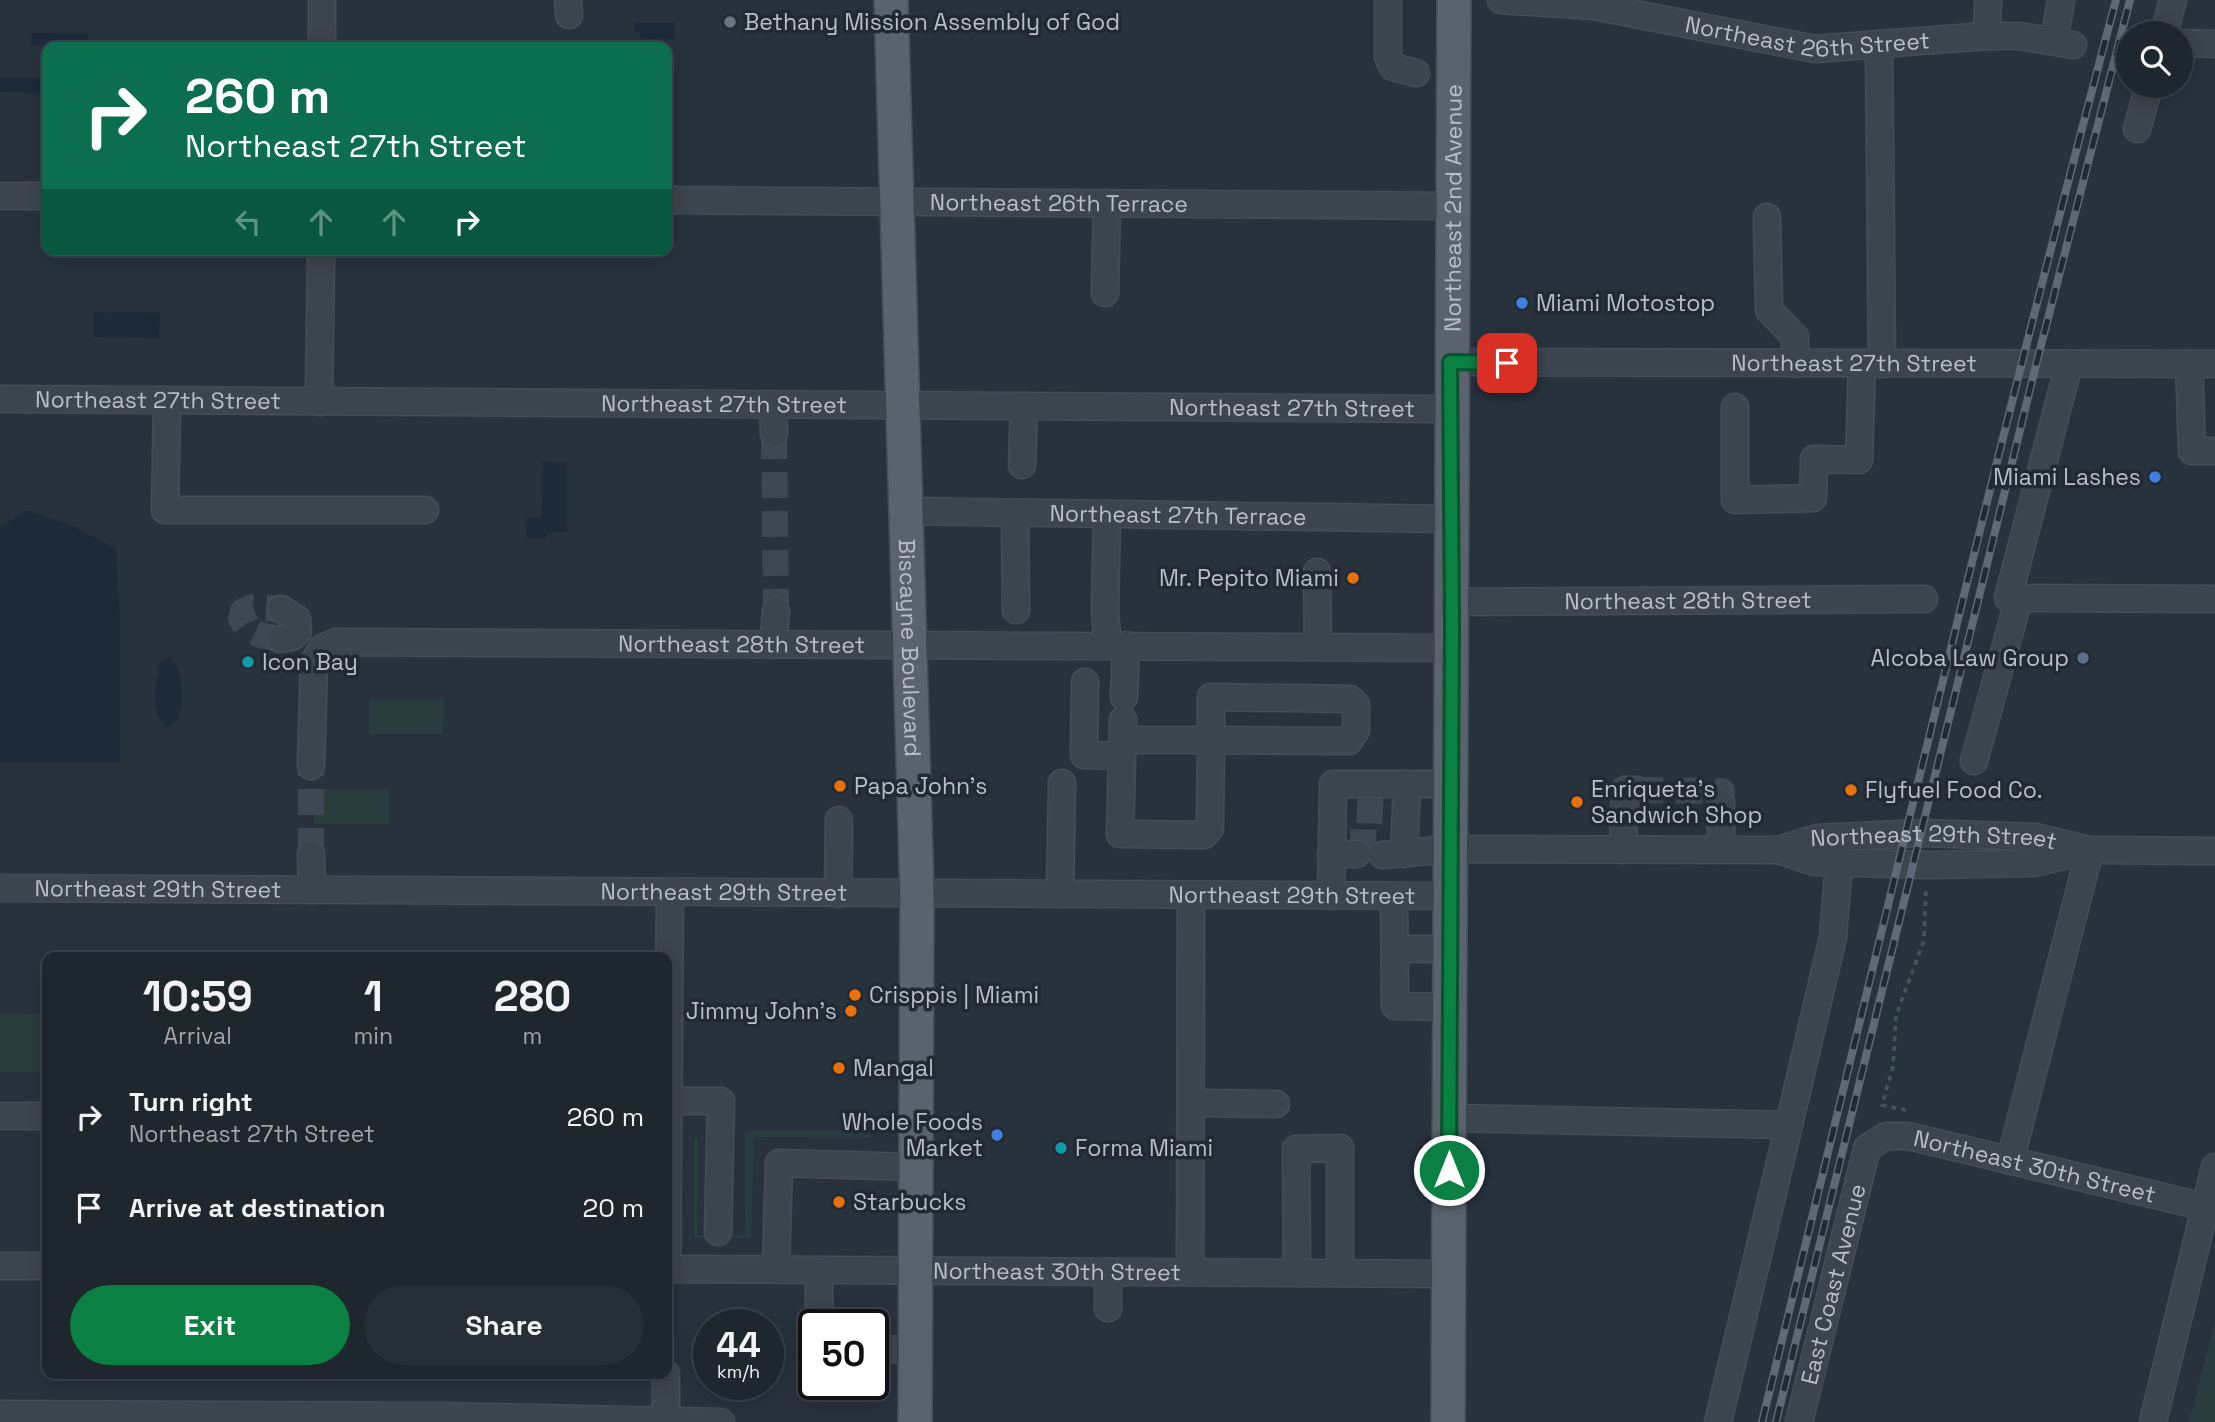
<!DOCTYPE html>
<html lang="en">
<head>
<meta charset="utf-8">
<style>
	body { margin:0; font-family:"Space Grotesk",sans-serif; background:#262e36; color:#f1f3f6; height:100vh; display:flex; flex-direction:column; font-size:26px; white-space:nowrap }
	* { box-sizing:border-box; margin:0 }
	p { font-size:23px; color:#a1a5aa }
	.icon { flex:none; width:38px; height:38px; fill:none; stroke:currentColor; stroke-width:2; stroke-linecap:round; stroke-linejoin:round }
	.map { position:relative; flex:1; overflow:hidden }
	.drawer { position:absolute; left:42px; top:952px; width:630px; height:427px; display:flex; flex-direction:column; background:#1e262e; border-radius:14px; box-shadow:0 4px 18px #0003,0 0 0 2px #3c434a }
	.drawer>* { flex:none }
	.banner { position:absolute; left:42px; top:42px; width:630px; height:214px; border-radius:14px; box-shadow:0 4px 18px #0003,0 0 0 2px #3c434a; background:#0b6e4f; color:#fff; overflow:hidden }
	.fabs { position:absolute; left:2116px; top:21px; display:grid; gap:14px }
	.fabs a { display:grid; place-items:center; width:77px; height:77px; border-radius:50%; background:#1e262e; box-shadow:0 4px 18px #0003,0 0 0 2px #3c434a; font-size:35px }
	.speed { position:absolute; left:693px; top:1309px; display:flex; gap:14px; font-size:35px; font-weight:700; text-align:center }
	.speed>* { display:grid; place-content:center; width:91px; height:91px; border-radius:50%; background:#1e262e; box-shadow:0 4px 18px #0003,0 0 0 2px #3c434a; line-height:1 }
	.speed small { font-size:18px; font-weight:400 }
	.speed .limit { border:4px solid #111; border-radius:10px; background:#fff; color:#111 }
	.pin { position:absolute; display:grid; place-items:center; width:60px; height:60px; color:#fff; margin:-30px; border-radius:14px; box-shadow:0 4px 10px #0006 }
	.me { position:absolute; width:77px; margin:-38px; rotate:0deg; stroke-linejoin:round; filter:drop-shadow(0 0 5px #0008) }
	.turn { display:flex; align-items:center; gap:24px; height:147px; padding:0 28px; font-size:32px }
	.turn .icon { width:91px; height:91px; stroke-width:2.5 }
	.turn b { display:block; font-size:49px; line-height:60px }
	.lanes { display:flex; align-items:center; height:66px; padding:0 28px; background:#0003; justify-content:center; gap:35px; direction:ltr }
	.lanes .off { opacity:.35 }
	.eta { display:flex; justify-content:space-evenly; align-items:center; height:119px; text-align:center }
	.eta b { font-size:42px; font-weight:600; line-height:49px }
	.primary-button { display:flex; gap:14px; margin-top:auto; padding:14px 28px }
	.primary-button a { flex:1; height:80px; border-radius:42px; background:#0b8043; color:#fff; font-size:28px; font-weight:600; line-height:80px; text-align:center }
	.primary-button a+a { background:#262e36; color:#f1f3f6 }
	ul { padding:0; list-style:none }
	li { display:flex; align-items:center; gap:21px; height:91px; padding:0 28px }
	li div { flex:1 }
	li b { display:block; font-size:26px }
	li em { font-style:normal }
	.map>svg:first-child { display:block }
</style>
</head>
<body>
<div class="map">
<svg width="2215" height="1422" viewBox="0 0 2215 1422">
	<rect width="100%" height="100%" fill="#28323d"/>
	<path fill="#2a3d3e" d="M369 700H444L443 734H369Z
		M314 789 389 790V824H314Z
		M0 1014H47V1072H0Z
		M745 1131H870V1138L754 1137 751 1238H694V1138H698L697 1235H745Z
		M2215 1322V1422H2189Z"/>
	<path fill="#1c2a3a" d="M634 23H675L674 39 641 38 640 32H634Z
		M32 33H88L87 47 31 45Z
		M0 78H47V93L0 92Z
		M94 312 160 313 159 338 94 337Z
		M543 462 567 463V532L547 533V538H526L527 517H542Z
		M27 510 72 525 116 549 120 619V762H0V528Z
		M169 656C185 668 188 719 168 728 149 715 155 681 160 662Z"/>
	<g fill="none" stroke-linecap="round" stroke-linejoin="round">
		<path stroke="#3e4752" stroke-width="26" stroke-dasharray="26 13" stroke-linecap="butt" d="M774 433 776 611
			M280 639C264 636 249 635 241 619L243 611 253 607 281 609
			M1637 790 1722 791 1721 803
			M1357 810 1384 811
			M1350 842 1383 843
			M311 854V766"/>
		<defs>
			<g id="minor">
				<path d="M568 0 569 15"/>
				<path d="M1388 0V57L1393 67 1416 73"/>
				<path id="s1" d="M1501 0 1594 6 1815 49 1987 36H2019L2073 45"/>
				<path d="M2164 33 2173 0"/>
				<path d="M1987 36 1988 0"/>
				<path d="M2054 41 2061 0"/>
				<path d="M2180 43 2215 44"/>
				<path d="M1879 44 1882 364"/>
				<path d="M322 47V0"/>
				<path d="M2137 129 2149 86"/>
				<path d="M0 196H47"/>
				<path id="s2" d="M667 200 1452 206"/>
				<path d="M1767 217 1769 310 1795 337V364"/>
				<path d="M1105 293 1107 203"/>
				<path id="s3" d="M1450 362 2215 364"/>
				<path d="M2069 364 2008 598 2215 599"/>
				<path d="M2189 364 2192 451H2215"/>
				<path id="s4" d="M0 399 1450 409"/>
				<path d="M167 400 165 510H425"/>
				<path d="M319 402 321 250"/>
				<path d="M773 404 774 433"/>
				<path d="M1735 407V500L1813 498 1814 459 1859 460 1862 364"/>
				<path d="M1022 465 1024 406"/>
				<path id="s5" d="M907 511 1450 519"/>
				<path d="M1015 513 1016 610"/>
				<path d="M1107 514 1105 612 1108 645"/>
				<path d="M1317 572 1318 646"/>
				<path id="s6" d="M1452 602 1924 599"/>
				<path d="M280 639 292 637 298 631 297 619 281 609"/>
				<path d="M773 645 776 611"/>
				<path d="M1085 682 1084 755 1122 756"/>
				<path d="M1124 697 1126 645"/>
				<path d="M1123 740H1211V697L1350 699 1356 705V730L1349 741 1211 740 1210 828 1204 835 1120 834C1121 796 1122 758 1123 720"/>
				<path d="M1974 761 2019 598"/>
				<path id="s7" d="M311 766 314 662 322 648 336 642 1452 648"/>
				<path d="M1623 850 1625 790H1637"/>
				<path d="M1721 850V803"/>
				<path d="M1779 850 1814 862 1928 865 2034 863 2085 851"/>
				<path d="M311 854 312 890"/>
				<path d="M1404 854 1407 784H1452"/>
				<path d="M1331 855 1357 854"/>
				<path id="s8" d="M1383 855 1451 849 1779 850 1817 838 1922 833 2036 837 2090 850 2215 851"/>
				<path id="s9" d="M0 888 1450 896"/>
				<path d="M838 894 839 820"/>
				<path d="M1060 894 1062 783"/>
				<path d="M1331 896 1333 784H1407"/>
				<path d="M1394 896 1395 1006 1450 1007"/>
				<path d="M1395 949H1450"/>
				<path d="M668 1101H721L718 1232"/>
				<path d="M1191 1103 1276 1104"/>
				<path d="M0 1116H47"/>
				<path d="M1449 1118 1789 1125 1833 937 1839 863"/>
				<path d="M2010 1161 2090 850"/>
				<path d="M0 1266H47"/>
				<path id="s10" d="M667 1269 1448 1274"/>
				<path d="M776 1269 779 1163 916 1167"/>
				<path d="M667 1270 670 893"/>
				<path d="M1108 1272V1308"/>
				<path d="M1190 1272 1191 895"/>
				<path d="M1297 1273 1296 1149 1340 1148V1273"/>
				<path d="M819 1325V1270"/>
				<path d="M873 1349 915 1350"/>
				<path d="M0 1414 442 1416 721 1422"/>
				<path d="M666 1422V1374"/>
				<path d="M1718 1422 1789 1125"/>
				<path id="s11" d="M1799 1422 1867 1148 1886 1136H1908L2205 1207"/>
				<path d="M2153 1422 2215 1167"/>
			</g>
			<g id="major">
				<path id="s12" d="M891 0 917 894 915 1422"/>
				<path id="s13" d="M1448 1422 1454 0"/>
			</g>
		</defs>
		<use href="#minor" stroke="#454d57" stroke-width="29"/>
		<use href="#major" stroke="#454d57" stroke-width="36"/>
		<path stroke="#435656" stroke-width="3.5" stroke-dasharray="5 5" stroke-linecap="butt" d="M1906 1110 1882 1105 1893 1067 1896 1016 1924 940 1926 888"/>
		<use href="#minor" stroke="#3c444d" stroke-width="26"/>
		<use href="#major" stroke="#5a636d" stroke-width="33"/>
		<defs>
			<path id="rail" d="M1762 1422C1879 948 1990 472 2116 0
				M1776 1422 2036 365 2130 0"/>
		</defs>
		<use href="#rail" stroke="#5f6874" stroke-width="8"/>
		<use href="#rail" stroke="#212933" stroke-width="5" stroke-dasharray="16" stroke-linecap="butt"/>
	</g>
	<g fill="none" stroke-linecap="round" stroke-linejoin="round">
		<defs>
			<path id="route" d="M1449 1170 1452 625 1450 362 1507 363"/>
		</defs>
		<use href="#route" stroke="#07532c" stroke-width="18"/>
		<use href="#route" stroke="#0b8043" stroke-width="12"/>
	</g>
	<circle fill="#6b7280" stroke="#212933" stroke-width="2.5" cx="730" cy="22" r="7"/>
	<g fill="#3f7fe0" stroke="#212933" stroke-width="2.5">
		<circle cx="1522" cy="303" r="7"/>
		<circle cx="2155" cy="477" r="7"/>
		<circle cx="997" cy="1135" r="7"/>
	</g>
	<g fill="#e8710a" stroke="#212933" stroke-width="2.5">
		<circle cx="1353" cy="578" r="7"/>
		<circle cx="840" cy="786" r="7"/>
		<circle cx="1851" cy="790" r="7"/>
		<circle cx="1577" cy="802" r="7"/>
		<circle cx="855" cy="995" r="7"/>
		<circle cx="851" cy="1011" r="7"/>
		<circle cx="839" cy="1068" r="7"/>
		<circle cx="839" cy="1202" r="7"/>
	</g>
	<circle fill="#5c6f8a" stroke="#212933" stroke-width="2.5" cx="2083" cy="658" r="7"/>
	<g fill="#0f9aa8" stroke="#212933" stroke-width="2.5">
		<circle cx="248" cy="662" r="7"/>
		<circle cx="1061" cy="1148" r="7"/>
	</g>
	<g text-anchor="middle" stroke-width="7" stroke-linejoin="round" paint-order="stroke">
		<g font-size="23" fill="#b8bfc8" stroke="#212933" text-anchor="start">
			<text x="744" y="30">Bethany Mission Assembly of God</text>
			<text x="1536" y="311">Miami Motostop</text>
			<text x="2141" y="485" text-anchor="end">Miami Lashes</text>
			<text x="1339" y="586" text-anchor="end">Mr. Pepito Miami</text>
			<text x="2069" y="666" text-anchor="end">Alcoba Law Group</text>
			<text x="262" y="670">Icon Bay</text>
			<text x="854" y="794">Papa John's</text>
			<text x="1591" y="797">Enriqueta's<tspan x="1591" dy="26">Sandwich Shop</tspan></text>
			<text x="1865" y="798">Flyfuel Food Co.</text>
			<text x="869" y="1003">Crisppis | Miami</text>
			<text x="837" y="1019" text-anchor="end">Jimmy John's</text>
			<text x="853" y="1076">Mangal</text>
			<text x="983" y="1130" text-anchor="end">Whole Foods<tspan x="983" dy="26">Market</tspan></text>
			<text x="1075" y="1156">Forma Miami</text>
			<text x="853" y="1210">Starbucks</text>
		</g>
		<g font-size="23" fill="#b8bfc8" stroke="#212933">
			<text dy="8" stroke="none"><textPath href="#s1" startOffset="310">Northeast 26th Street</textPath></text>
			<text dy="8" stroke="none"><textPath href="#s2" startOffset="392">Northeast 26th Terrace</textPath></text>
			<text dy="8" stroke="none"><textPath href="#s13" startOffset="1214">Northeast 2nd Avenue</textPath></text>
			<text dy="8" stroke="none"><textPath href="#s3" startOffset="404">Northeast 27th Street</textPath></text>
			<text dy="8" stroke="none"><textPath href="#s4" startOffset="158">Northeast 27th Street</textPath></text>
			<text dy="8" stroke="none"><textPath href="#s4" startOffset="724">Northeast 27th Street</textPath></text>
			<text dy="8" stroke="none"><textPath href="#s4" startOffset="1292">Northeast 27th Street</textPath></text>
			<text dy="8" stroke="none"><textPath href="#s5" startOffset="271">Northeast 27th Terrace</textPath></text>
			<text dy="8" stroke="none"><textPath href="#s6" startOffset="236">Northeast 28th Street</textPath></text>
			<text dy="8" stroke="none"><textPath href="#s7" startOffset="541">Northeast 28th Street</textPath></text>
			<text dy="8" stroke="none"><textPath href="#s12" startOffset="648">Biscayne Boulevard</textPath></text>
			<text dy="8" stroke="none"><textPath href="#s8" startOffset="553">Northeast 29th Street</textPath></text>
			<text dy="8" stroke="none"><textPath href="#s9" startOffset="158">Northeast 29th Street</textPath></text>
			<text dy="8" stroke="none"><textPath href="#s9" startOffset="724">Northeast 29th Street</textPath></text>
			<text dy="8" stroke="none"><textPath href="#s9" startOffset="1292">Northeast 29th Street</textPath></text>
			<text dy="8" stroke="none"><textPath href="#s11" startOffset="457">Northeast 30th Street</textPath></text>
			<text dy="8" stroke="none"><textPath href="#s10" startOffset="390">Northeast 30th Street</textPath></text>
			<text dy="8" stroke="none"><textPath href="#s11" startOffset="142">East Coast Avenue</textPath></text>
		</g>
	</g>
</svg>
<div class="fabs">
<a><svg class="icon" aria-label="search" viewBox="0 0 24 24"><circle cx="10" cy="10" r="6"/><path d="M15 15l6 6"/></svg></a>
</div>
<div class="speed"><div>44<small>km/h</small></div><div class="limit">50</div></div>
<div class="pin" style="left:1507px;top:363px;background:#d93025"><svg class="icon" aria-label="arrive" viewBox="0 0 24 24"><path d="M6 21V4h12l-3 4 3 4H6"/></svg></div>
<svg class="me" style="left:1449px;top:1170px" viewBox="-20 -20 40 40"><circle r="17" fill="#0b8043" stroke="#fff" stroke-width="3"/><path d="M0-11L8 9 0 5-8 9z" fill="#fff"/></svg>
<div class="banner">
<div class="turn"><svg class="icon" aria-label="right" viewBox="0 0 24 24"><path d="M7 20v-9h11M14 6l5 5-5 5"/></svg><div><b>260 m</b>Northeast 27th Street</div></div>
<div class="lanes"><svg class="icon off" aria-label="left" viewBox="0 0 24 24"><path d="M17 20v-9H6M10 6l-5 5 5 5"/></svg><svg class="icon off" aria-label="ahead" viewBox="0 0 24 24"><path d="M12 20V5M6 11l6-6 6 6"/></svg><svg class="icon off" aria-label="ahead" viewBox="0 0 24 24"><path d="M12 20V5M6 11l6-6 6 6"/></svg><svg class="icon" aria-label="right" viewBox="0 0 24 24"><path d="M7 20v-9h11M14 6l5 5-5 5"/></svg></div>
</div>
<section class="drawer">
<div class="eta">
<div><b>10:59</b><p>Arrival</p></div>
<div><b>1</b><p>min</p></div>
<div><b>280</b><p>m</p></div>
</div>
<ul>
<li><svg class="icon" aria-label="right" viewBox="0 0 24 24"><path d="M7 20v-9h11M14 6l5 5-5 5"/></svg><div><b>Turn right</b><p>Northeast 27th Street</p></div><em>260 m</em></li>
<li><svg class="icon" aria-label="arrive" viewBox="0 0 24 24"><path d="M6 21V4h12l-3 4 3 4H6"/></svg><div><b>Arrive at destination</b></div><em>20 m</em></li>
</ul>
<div class="primary-button"><a>Exit</a><a>Share</a></div>
</section>
</div>
</body>
</html>
